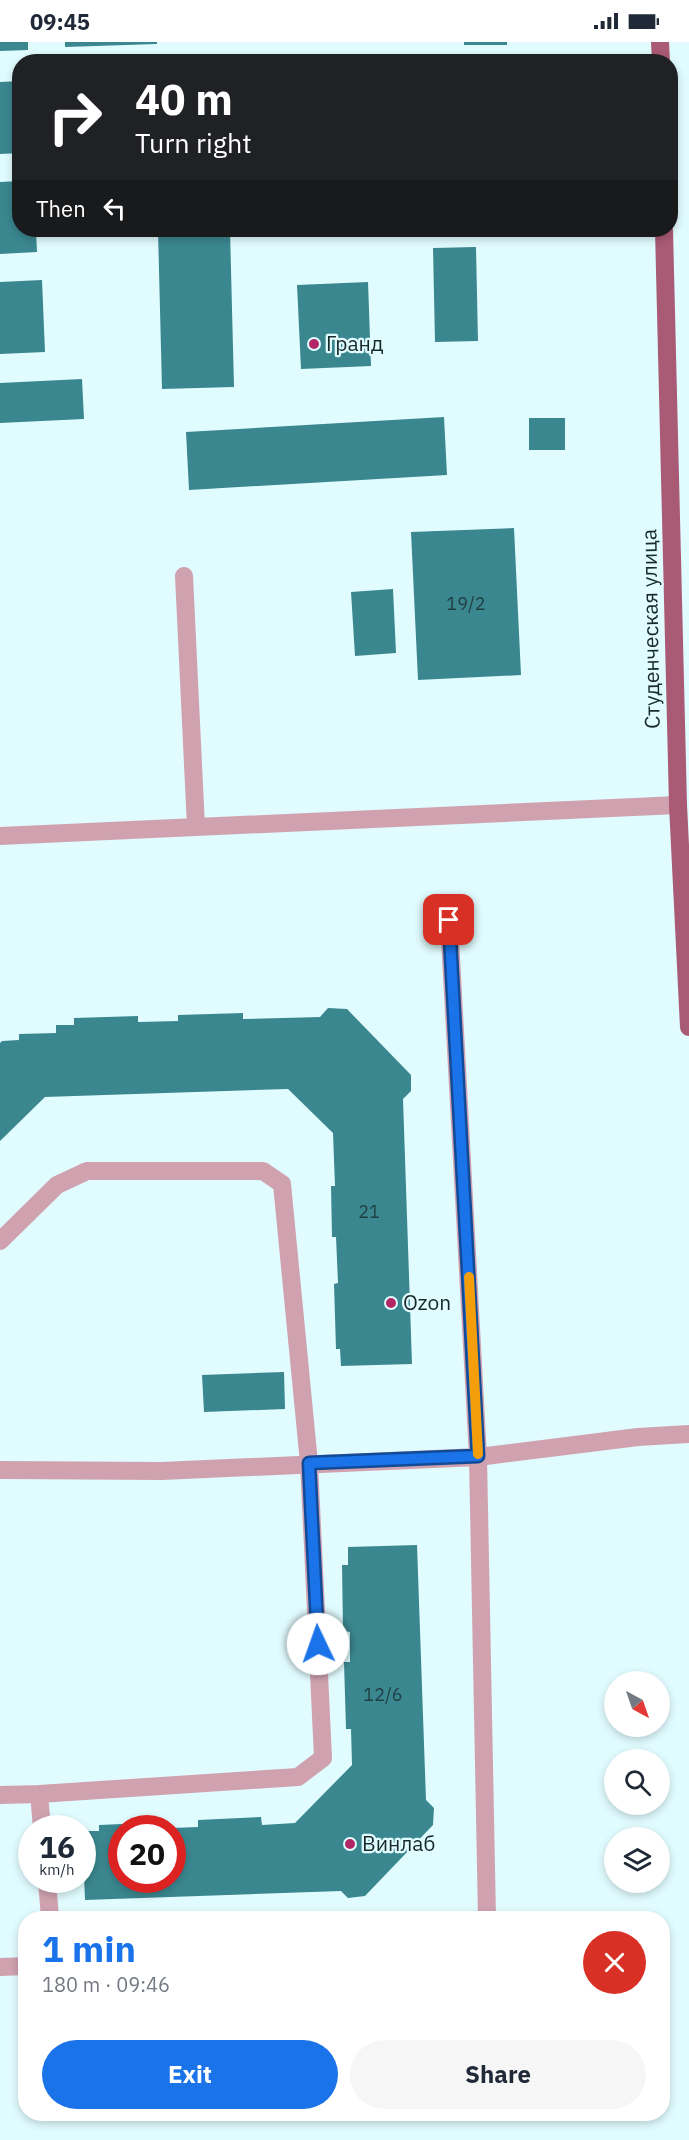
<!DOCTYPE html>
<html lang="en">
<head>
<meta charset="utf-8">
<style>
	body { margin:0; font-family:"IBM Plex Sans",sans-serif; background:#f6f6f7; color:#1f2937; height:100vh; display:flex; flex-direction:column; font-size:22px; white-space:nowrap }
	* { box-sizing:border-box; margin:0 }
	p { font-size:20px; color:#747a83 }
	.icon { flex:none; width:33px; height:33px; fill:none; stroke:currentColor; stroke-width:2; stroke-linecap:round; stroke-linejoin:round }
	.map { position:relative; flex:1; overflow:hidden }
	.sheet { position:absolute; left:18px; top:1869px; width:652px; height:210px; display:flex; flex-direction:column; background:#fff; border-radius:24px; box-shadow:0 3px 9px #0003 }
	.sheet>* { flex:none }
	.banner { position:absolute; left:12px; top:12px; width:666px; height:183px; border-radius:24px; box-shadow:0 3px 9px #0003; background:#202124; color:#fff; overflow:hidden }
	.needle { width:39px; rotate:140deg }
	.fabs { position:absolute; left:604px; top:1629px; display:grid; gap:12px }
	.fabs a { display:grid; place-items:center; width:66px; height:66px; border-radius:50%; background:#fff; box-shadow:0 3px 9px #0003; font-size:30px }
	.speed { position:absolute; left:18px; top:1773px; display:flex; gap:12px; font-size:30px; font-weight:700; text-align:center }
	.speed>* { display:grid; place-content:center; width:78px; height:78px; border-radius:50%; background:#fff; box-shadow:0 3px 9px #0003; line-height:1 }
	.speed small { font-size:15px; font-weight:400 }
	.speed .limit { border:9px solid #d22; background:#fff; color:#111 }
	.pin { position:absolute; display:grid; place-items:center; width:51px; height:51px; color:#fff; margin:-26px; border-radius:12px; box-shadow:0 3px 9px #0006 }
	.me { position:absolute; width:66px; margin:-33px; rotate:357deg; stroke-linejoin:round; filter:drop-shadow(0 0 4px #0008) }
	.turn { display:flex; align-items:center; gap:21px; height:126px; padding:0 24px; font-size:27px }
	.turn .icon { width:78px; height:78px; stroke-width:2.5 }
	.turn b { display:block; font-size:42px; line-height:51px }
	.then { display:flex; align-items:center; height:57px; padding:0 24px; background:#0003; gap:12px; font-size:22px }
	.round { display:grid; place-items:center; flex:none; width:63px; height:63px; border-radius:32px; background:#f6f6f7 }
	.headline { display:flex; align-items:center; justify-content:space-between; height:102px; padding:0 24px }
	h1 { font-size:36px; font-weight:800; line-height:45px; color:#1a73e8 }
	.button { display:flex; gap:12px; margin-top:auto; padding:12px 24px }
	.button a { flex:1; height:69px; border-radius:36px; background:#1a73e8; color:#fff; font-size:24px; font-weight:800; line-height:69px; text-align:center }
	.button a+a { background:#f6f6f7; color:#1f2937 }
	.status { display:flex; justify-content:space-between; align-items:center; height:42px; padding:0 30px; background:#fff; direction:ltr }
	.status svg { height:16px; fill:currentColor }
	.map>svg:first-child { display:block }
</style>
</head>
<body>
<div class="status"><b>09:45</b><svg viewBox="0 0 49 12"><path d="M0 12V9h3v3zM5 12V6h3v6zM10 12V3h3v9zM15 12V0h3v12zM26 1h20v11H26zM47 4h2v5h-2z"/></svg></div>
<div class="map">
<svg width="689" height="2098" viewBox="0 0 689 2098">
	<rect width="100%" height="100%" fill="#e1fcff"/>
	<path fill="#3b8790" d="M0 0H28V8L0 9Z
		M65 0H157V2L65 5Z
		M464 0H507V3H464Z
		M20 39V111L0 112V40Z
		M20 139V188H36L37 210 0 212V140Z
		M158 188H230L234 345 162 347Z
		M476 205 478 299 435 300 433 206Z
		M42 238 45 310 0 312V240Z
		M368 240 371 324 301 327 297 243Z
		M82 337 84 377 0 381V341Z
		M444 375 447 433 189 448 186 390Z
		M529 376H565V408H529Z
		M514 486 521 633 418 638 411 490Z
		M393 547 396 611 355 614 351 550Z
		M328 966 347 967 411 1033V1049L403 1057 412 1322 341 1324 340 1307H336L334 1242 338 1241 336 1195H332L331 1144H335L333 1091 288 1047 45 1055 0 1099V1001L2 999 19 998V992L56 991V983H74V976L138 974V980L178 979V973L243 971V977L320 975Z
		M284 1330 285 1367 204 1370 202 1333Z
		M417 1503 426 1758 434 1766 433 1783 365 1854 348 1856 341 1849 85 1858 82 1789H99V1783L168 1780V1786H122V1838H172V1786L198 1785V1778L261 1775 262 1783 295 1781 352 1723 351 1687H346L344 1620H350V1590L343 1589 342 1523H348V1505Z"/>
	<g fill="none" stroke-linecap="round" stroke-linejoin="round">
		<path stroke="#d0a2b0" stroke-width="18" d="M184 534 196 785
			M0 794 678 763
			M449 878 478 1415 487 1876
			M0 1199 57 1143 87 1129H263L282 1142 309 1421 323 1716 298 1735 39 1752 42 1786
			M0 1428 162 1429 478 1415 638 1395 689 1392
			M0 1753 39 1752
			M47 1838 50 1876
			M0 1925 26 1924"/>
		<path stroke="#a95a75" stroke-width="18" d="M660 0 661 20
			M664 188 678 763 689 985"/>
	</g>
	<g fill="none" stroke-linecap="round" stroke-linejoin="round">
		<defs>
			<path id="route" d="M318 1602 309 1421 478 1414 449 878"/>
		</defs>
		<use href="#route" stroke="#114b97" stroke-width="15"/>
		<use href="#route" stroke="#1a73e8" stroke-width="10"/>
		<path stroke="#f59e0b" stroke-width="10" d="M469 1235 478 1412"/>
	</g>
	<g fill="#b12664" stroke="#e1fcff" stroke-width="2">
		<circle cx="314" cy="302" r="6"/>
		<circle cx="391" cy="1261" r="6"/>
		<circle cx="350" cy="1802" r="6"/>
	</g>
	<g text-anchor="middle" stroke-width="4.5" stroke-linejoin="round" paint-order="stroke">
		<g font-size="18" fill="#214044">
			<text x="466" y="568">19/2</text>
			<text x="369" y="1176">21</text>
			<text x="383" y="1659">12/6</text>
		</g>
		<g font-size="21" fill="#18292b" stroke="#e1fcff" text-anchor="start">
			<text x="326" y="309">Гранд</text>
			<text x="403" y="1268">Ozon</text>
			<text x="362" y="1809">Винлаб</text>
		</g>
		<g font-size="21" fill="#18292b" stroke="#e1fcff">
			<text transform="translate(651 587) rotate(-91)" y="7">Студенческая улица</text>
		</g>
	</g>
</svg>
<div class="fabs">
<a><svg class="needle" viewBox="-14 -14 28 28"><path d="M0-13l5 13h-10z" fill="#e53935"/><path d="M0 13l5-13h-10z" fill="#747a83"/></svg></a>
<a><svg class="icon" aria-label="search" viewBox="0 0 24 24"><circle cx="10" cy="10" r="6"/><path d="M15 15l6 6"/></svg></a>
<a><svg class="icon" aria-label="layers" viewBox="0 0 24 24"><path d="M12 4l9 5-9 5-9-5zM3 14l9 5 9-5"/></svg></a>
</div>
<div class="speed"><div>16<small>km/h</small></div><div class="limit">20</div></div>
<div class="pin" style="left:449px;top:878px;background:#d93025"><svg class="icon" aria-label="arrive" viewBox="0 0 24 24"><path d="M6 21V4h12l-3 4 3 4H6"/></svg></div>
<svg class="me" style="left:318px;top:1602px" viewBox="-20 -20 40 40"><circle r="19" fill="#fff"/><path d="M0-13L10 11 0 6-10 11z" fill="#1a73e8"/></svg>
<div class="banner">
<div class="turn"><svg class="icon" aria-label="right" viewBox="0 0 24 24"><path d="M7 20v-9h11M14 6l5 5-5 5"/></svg><div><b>40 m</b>Turn right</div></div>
<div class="then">Then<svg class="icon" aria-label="left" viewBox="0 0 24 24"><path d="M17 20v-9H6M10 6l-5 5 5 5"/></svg></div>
</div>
<section class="sheet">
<div class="headline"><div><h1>1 min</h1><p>180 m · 09:46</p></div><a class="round" style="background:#d93025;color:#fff"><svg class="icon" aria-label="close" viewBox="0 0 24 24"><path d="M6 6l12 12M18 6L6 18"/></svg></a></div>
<div class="button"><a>Exit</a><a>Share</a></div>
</section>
</div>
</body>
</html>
